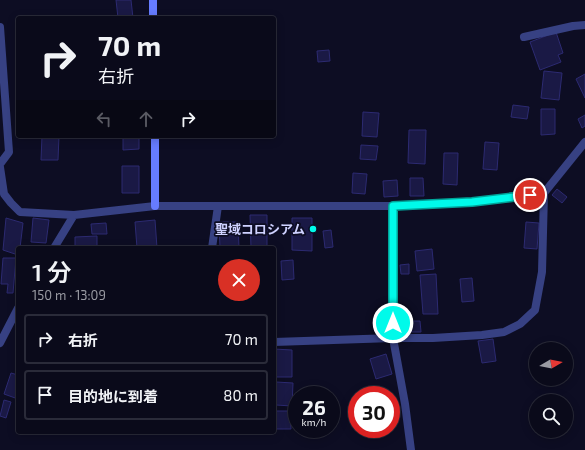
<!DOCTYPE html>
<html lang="ja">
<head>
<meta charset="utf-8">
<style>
	body { margin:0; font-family:"Exo 2","Noto Sans JP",sans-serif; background:#181827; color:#f1f3f6; height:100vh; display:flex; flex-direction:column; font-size:15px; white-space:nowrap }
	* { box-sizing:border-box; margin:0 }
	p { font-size:13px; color:#999aa2 }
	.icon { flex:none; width:22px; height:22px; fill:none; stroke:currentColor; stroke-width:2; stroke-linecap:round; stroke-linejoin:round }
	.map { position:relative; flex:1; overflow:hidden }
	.details { position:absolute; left:16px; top:246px; width:260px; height:188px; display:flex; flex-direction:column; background:#0a0a1a; border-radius:4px; box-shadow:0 2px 10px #0003,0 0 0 1px #2a2b39 }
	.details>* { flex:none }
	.top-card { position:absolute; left:16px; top:16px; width:260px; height:122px; border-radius:4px; box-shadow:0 2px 10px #0003,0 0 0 1px #2a2b39; background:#0a0a1a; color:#f1f3f6; overflow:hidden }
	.needle { width:26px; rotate:80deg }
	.fabs { position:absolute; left:529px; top:342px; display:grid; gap:8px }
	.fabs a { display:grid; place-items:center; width:44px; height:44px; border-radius:50%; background:#0a0a1a; box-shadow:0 2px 10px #0003,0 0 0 1px #2a2b39; font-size:20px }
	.speed { position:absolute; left:288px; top:386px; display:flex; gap:8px; font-size:20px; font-weight:700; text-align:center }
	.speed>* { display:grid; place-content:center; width:52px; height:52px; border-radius:50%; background:#0a0a1a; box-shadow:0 2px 10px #0003,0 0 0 1px #2a2b39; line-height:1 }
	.speed small { font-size:10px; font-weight:400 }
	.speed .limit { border:6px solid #d22; background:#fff; color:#111 }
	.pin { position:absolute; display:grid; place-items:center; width:34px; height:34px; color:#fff; margin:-17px; border:2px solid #fff; border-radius:50%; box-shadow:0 1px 4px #0007 }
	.me { position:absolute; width:44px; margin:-22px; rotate:0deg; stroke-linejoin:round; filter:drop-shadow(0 0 3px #0008) }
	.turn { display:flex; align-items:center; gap:14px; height:84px; padding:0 16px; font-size:18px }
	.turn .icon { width:52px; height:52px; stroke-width:2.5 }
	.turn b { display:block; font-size:28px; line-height:34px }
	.lanes { display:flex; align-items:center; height:38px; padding:0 16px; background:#0003; justify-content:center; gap:20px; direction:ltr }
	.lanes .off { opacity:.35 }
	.round { display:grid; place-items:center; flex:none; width:42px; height:42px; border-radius:21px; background:#181827 }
	.head { display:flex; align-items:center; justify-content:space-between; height:68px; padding:0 16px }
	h1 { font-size:24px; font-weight:600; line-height:30px }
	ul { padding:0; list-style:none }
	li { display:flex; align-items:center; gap:12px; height:50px; margin:0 8px 6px; padding:0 8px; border:2px solid #2a2b39; border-radius:4px }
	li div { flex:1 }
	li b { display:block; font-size:15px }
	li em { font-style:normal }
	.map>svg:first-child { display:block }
</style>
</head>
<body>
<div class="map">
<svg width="585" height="450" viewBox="0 0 585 450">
	<rect width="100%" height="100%" fill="#0d0d23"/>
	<path fill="#1a1945" stroke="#2c2a71" d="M116 0H131L133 18H118Z
		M556 32 563 53 558 55 561 62 540 70 530 42Z
		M329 50 330 61 318 62 317 51Z
		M544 71 562 73 559 100 541 98Z
		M585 74V98L576 79Z
		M513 105 529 107 527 119 511 117Z
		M541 109H555V134L541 135Z
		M363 112 379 113 377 137 362 136Z
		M585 115V126L582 128 578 119Z
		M409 130H426L425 164 408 163Z
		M42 136H59L58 160H41Z
		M123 136H139V149L123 150Z
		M485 142 499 143 497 170 483 169Z
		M361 145 378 146 376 160 360 159Z
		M444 153H458L457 185 443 184Z
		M122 166H139V193H122Z
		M353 173 367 174 365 194 352 193Z
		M410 178H423L424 196H410Z
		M397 180 398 196 384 197 383 181Z
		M557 189 567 197 562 203 552 195Z
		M250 215H267V248H251Z
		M6 218 23 223 20 248H18V255L3 250Z
		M33 218 49 220 46 243 31 242Z
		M292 218H312V251L292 250Z
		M155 220 157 248H137L135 222Z
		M219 222H238L239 248H220Z
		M526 222 539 223 537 249 524 248Z
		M106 223 107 234H92L91 224Z
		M331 230 333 247 325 248 323 231Z
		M97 236V248H75V237Z
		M432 249 434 269 417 271 415 251Z
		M3 258H16L13 293H7L8 284H1Z
		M293 260 294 279 282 280 281 261Z
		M409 264V274H401L400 265Z
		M436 274 438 314H423L420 275Z
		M472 278 474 301 462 302 460 279Z
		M405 321H420L421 332H405Z
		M493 339 496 361 482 363 478 341Z
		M274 349 292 350V377H274Z
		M386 354 392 374 376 379 370 359Z
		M11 373 18 375V399L4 394Z
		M276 382 293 383 292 406 276 405Z
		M4 400 11 402 6 418 0 416Z
		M274 411H290L291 429H274Z"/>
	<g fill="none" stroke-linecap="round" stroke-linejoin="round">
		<path stroke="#374183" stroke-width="8" d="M0 27 9 152 0 164
			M524 37 573 26 585 25
			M0 167 4 194 11 203 20 212 74 215
			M393 206V338L405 404 411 450
			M54 248 74 215 155 206H393L472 202 544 193 585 142
			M212 248 218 206
			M274 342 393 338H433L482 335 504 332 520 324 535 310 542 272 544 193
			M0 343 18 308"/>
		<path stroke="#667cff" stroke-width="8" d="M153 18V0
			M155 136V206"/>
	</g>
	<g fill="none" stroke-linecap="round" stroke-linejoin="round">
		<defs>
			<path id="route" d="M393 323V206L472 202 530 195"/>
		</defs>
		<use href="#route" stroke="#00a298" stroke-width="10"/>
		<use href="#route" stroke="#00faea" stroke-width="7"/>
	</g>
	<circle fill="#00faea" stroke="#0d0d23" stroke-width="1.5" cx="313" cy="229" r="4"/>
	<g text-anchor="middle" stroke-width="3.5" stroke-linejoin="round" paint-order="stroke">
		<g font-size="13" font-weight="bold" fill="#cfd2ff" stroke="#0d0d23" text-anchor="end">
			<text x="305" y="234">聖域コロシアム</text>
		</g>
	</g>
</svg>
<div class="fabs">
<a><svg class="needle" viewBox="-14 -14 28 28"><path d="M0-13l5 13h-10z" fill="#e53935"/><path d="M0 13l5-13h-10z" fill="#999aa2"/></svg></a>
<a><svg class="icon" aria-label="search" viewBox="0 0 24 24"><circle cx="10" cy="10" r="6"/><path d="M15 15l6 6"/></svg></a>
</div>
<div class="speed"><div>26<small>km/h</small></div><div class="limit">30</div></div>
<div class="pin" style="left:530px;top:195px;background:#d93025"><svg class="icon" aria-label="arrive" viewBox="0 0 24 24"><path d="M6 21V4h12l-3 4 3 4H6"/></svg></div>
<svg class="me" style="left:393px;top:323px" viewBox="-20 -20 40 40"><circle r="17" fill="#00faea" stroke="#fff" stroke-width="3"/><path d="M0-11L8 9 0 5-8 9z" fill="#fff"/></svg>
<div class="top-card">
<div class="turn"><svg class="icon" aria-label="right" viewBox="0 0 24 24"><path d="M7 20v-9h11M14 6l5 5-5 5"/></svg><div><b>70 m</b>右折</div></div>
<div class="lanes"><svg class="icon off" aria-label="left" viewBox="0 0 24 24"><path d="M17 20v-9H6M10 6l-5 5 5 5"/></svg><svg class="icon off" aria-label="ahead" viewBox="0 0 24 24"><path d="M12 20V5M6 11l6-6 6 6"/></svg><svg class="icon" aria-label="right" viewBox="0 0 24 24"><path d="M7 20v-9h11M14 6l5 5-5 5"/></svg></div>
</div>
<section class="details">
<div class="head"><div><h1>1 分</h1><p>150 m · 13:09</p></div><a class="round" style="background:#d93025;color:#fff"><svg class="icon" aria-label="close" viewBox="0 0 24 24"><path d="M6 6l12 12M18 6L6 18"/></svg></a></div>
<ul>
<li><svg class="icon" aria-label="right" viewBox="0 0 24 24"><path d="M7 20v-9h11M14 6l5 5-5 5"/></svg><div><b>右折</b></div><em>70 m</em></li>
<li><svg class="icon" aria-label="arrive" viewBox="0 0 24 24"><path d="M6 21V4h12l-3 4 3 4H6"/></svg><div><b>目的地に到着</b></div><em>80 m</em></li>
</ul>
</section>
</div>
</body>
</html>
